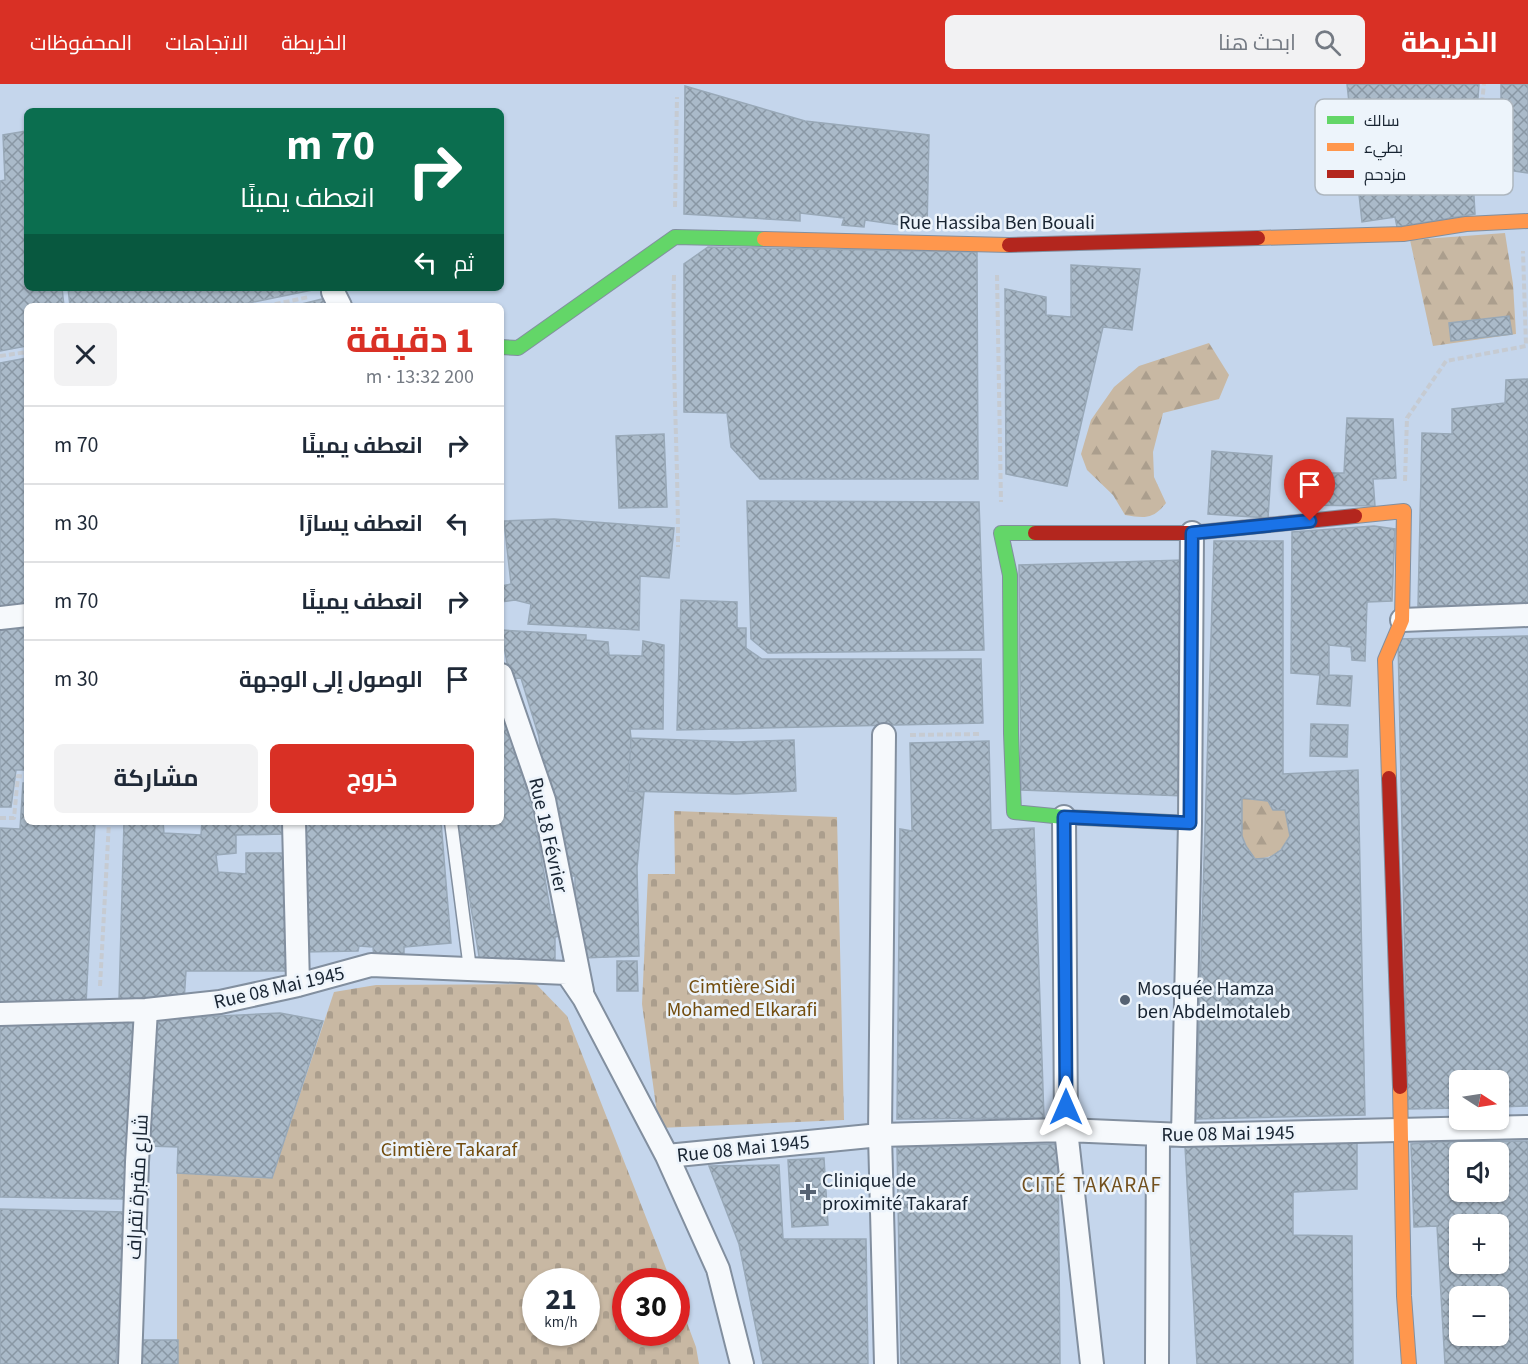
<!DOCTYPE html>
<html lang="ar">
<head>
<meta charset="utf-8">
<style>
	body { margin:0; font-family:"Source Sans 3",Cairo,sans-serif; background:#f2f2f3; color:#1f2937; direction:rtl; height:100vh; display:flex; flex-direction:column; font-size:22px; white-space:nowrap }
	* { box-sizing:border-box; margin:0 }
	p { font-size:20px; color:#747a83 }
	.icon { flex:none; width:33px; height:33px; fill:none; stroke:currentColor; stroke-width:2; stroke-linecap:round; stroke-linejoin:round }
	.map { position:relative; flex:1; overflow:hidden; direction:ltr }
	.details { position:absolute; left:24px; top:219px; width:480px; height:522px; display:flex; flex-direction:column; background:#fff; border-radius:9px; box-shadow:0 2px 4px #0004; direction:rtl }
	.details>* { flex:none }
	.hud { position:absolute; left:24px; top:24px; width:480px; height:183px; border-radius:9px; box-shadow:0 2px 4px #0004; direction:rtl; background:#0b6e4f; color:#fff; overflow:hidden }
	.needle { width:39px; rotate:102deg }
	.tools { position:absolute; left:1449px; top:986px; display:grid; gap:12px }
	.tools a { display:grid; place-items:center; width:60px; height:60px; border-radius:9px; background:#fff; box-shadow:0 2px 4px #0004; font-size:30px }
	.speed { position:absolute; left:522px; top:1184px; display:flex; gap:12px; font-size:30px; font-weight:700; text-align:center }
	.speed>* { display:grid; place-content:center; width:78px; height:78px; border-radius:50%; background:#fff; box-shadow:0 2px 4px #0004; line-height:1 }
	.speed small { font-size:15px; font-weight:400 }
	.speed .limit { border:9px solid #d22; background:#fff; color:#111 }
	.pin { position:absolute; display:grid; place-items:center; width:51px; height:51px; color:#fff; margin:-62px -26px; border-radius:50% 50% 50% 0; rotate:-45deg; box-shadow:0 0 6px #0007 }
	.pin .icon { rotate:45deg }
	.me { position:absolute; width:66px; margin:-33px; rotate:0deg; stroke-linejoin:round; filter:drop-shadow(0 0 4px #0008) }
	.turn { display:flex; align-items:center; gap:21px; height:126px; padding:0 30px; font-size:27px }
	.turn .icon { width:78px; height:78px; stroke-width:2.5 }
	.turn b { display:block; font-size:42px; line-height:51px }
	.then { display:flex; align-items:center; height:57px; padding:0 30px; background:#0003; gap:12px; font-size:22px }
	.round { display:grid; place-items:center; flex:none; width:63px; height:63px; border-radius:9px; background:#f2f2f3 }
	.head { display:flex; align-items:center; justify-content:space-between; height:102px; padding:0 30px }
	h1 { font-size:36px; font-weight:700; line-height:45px; color:#d93025 }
	.cta { display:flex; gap:12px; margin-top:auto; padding:12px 30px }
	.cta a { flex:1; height:69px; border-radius:9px; background:#d93025; color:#fff; font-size:24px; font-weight:700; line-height:69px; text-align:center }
	.cta a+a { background:#f2f2f3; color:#1f2937 }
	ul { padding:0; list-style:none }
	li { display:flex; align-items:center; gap:18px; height:78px; padding:0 30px; border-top:2px solid #e0e1e3 }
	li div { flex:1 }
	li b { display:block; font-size:22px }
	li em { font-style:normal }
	header { display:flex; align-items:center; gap:36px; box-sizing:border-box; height:84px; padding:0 30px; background:#d93025; color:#fff }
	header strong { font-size:28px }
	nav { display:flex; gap:33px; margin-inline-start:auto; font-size:21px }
	.search { width:420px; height:54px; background:#f2f2f3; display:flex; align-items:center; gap:15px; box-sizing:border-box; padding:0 21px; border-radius:9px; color:#747a83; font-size:22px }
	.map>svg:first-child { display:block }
</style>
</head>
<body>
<header>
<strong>الخريطة</strong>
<div class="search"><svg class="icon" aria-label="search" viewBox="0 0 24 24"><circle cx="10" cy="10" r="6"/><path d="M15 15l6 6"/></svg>ابحث هنا</div>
<nav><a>الخريطة</a><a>الاتجاهات</a><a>المحفوظات</a></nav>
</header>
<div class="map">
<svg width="1528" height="1280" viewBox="0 0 1528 1280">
	<defs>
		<pattern id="forest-firs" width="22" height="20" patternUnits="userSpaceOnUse" patternTransform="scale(1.5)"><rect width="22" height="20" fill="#c8b8a3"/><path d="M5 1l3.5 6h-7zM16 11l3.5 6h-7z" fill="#ab9e8d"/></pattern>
		<pattern id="cemetery-stones" width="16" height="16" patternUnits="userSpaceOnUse" patternTransform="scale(1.5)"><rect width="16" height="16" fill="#c8b8a3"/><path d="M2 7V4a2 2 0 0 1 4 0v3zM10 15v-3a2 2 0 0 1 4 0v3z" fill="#ab9e8d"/></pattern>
		<pattern id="building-cross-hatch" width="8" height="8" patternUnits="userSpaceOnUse" patternTransform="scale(1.5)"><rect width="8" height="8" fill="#aabac9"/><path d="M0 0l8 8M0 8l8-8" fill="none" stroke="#8997a4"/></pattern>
	</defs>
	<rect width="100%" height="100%" fill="#c5d6ec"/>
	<path fill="url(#forest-firs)" d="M1505 149 1513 200 1516 250 1433 262 1410 156Z
		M1209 259 1229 291 1219 315 1163 329 1153 368 1154 393 1166 419C1153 436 1144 434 1125 431L1113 411 1087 386 1081 370 1091 336 1114 303 1139 282Z
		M1242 714 1268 717 1273 726H1285L1290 752C1280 768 1275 774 1255 775L1246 762 1242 752Z"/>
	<path fill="url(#cemetery-stones)" fill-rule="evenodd" d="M674 727 837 733 844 1036 659 1044 642 920 648 790H675Z
		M536 900 567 932 671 1197H626V1248H676L677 1212 696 1263 699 1280H177V1089L272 1094 334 908 376 901ZM536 1197H586V1248H536Z"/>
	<path fill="url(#building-cross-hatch)" stroke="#98a8b7" stroke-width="1.5" fill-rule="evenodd" d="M1347 0H1479L1476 41 1470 45 1475 130 1397 143 1395 133 1362 138Z
		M1501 0H1528V89L1487 83 1494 21 1501 19Z
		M685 2 805 37 929 51 927 145 865 136 864 143 842 141 844 134 800 129V137L684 130Z
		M27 47V204H62L64 222H27V262L0 267V97L5 96 3 51Z
		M708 163 977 168 978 395H760L731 363 727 329 684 328V180Z
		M1071 181 1140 185 1132 246 1103 243 1067 402 1006 390 1005 205 1046 213V231L1071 233Z
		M68 204H322L234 222H70Z
		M330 213 333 222H293L310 218Z
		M1509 232 1512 250 1451 257 1449 239Z
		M27 274V524L0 527V279Z
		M1528 295V521L1418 522 1422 349 1452 350V325L1505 319 1506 296Z
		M1347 334 1393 335 1396 394 1373 395 1375 422 1300 421 1298 389H1344Z
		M664 350 667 423 619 424 616 352Z
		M1212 367 1272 372 1268 434 1208 430Z
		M747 417 979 418 984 566 768 569 751 555Z
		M554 435 674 444 669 494 640 492 639 546 528 540 531 520 515 516 501 518V502L511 500 504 437Z
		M1374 442 1395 445 1392 517 1367 518 1365 577 1352 576 1351 563 1329 561V591L1352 592 1350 622 1317 620 1320 591 1291 589 1292 448Z
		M1214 457H1283V690L1358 686 1365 1031 1196 1035ZM1242 714 1268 717 1273 726H1285L1290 752 1281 766 1269 774 1255 775 1246 762 1242 752Z
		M1184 476 1185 712 1021 706 1019 481Z
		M681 516 737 518V544H746V564L762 575H981L983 639 677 646Z
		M27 541V686H16L11 723H0V544Z
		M501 546 586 551V556L608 558 609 571 642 572 643 557 664 561 663 645H630L631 654 628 707 644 708 637 784 639 872 581 874 575 834V792H562L554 708 545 709 539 653 521 594 510 595Z
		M1528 552V1022L1498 1023V996H1460V1024L1408 1025 1398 555Z
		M501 627 519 679 534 729 551 831 557 830 561 852 555 853V878H480L457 738H501Z
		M1311 640 1348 641 1347 673 1310 672Z
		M631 654 737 658 794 656 796 707 736 710 628 707Z
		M989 657 991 746 1034 744 1044 1034 897 1035 900 745 912 747 910 659Z
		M23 699H27V738H95L86 920 0 923V744L20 745Z
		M124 738H163L164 749 201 751 202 738H284V750L236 751V769L216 771 218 788 246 790V769H288L287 887H186L184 917 119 916Z
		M299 738H441L451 859 404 863V876L374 875 373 863 359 862 358 867 302 868Z
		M617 877H637L638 907H617Z
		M280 929 323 937 272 1094 177 1089 178 1063 148 1062 158 935Z
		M136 933 126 1115 0 1113V935Z
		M1357 1052V1105L1293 1108V1151L1352 1152 1353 1280H1197L1185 1062Z
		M1528 1057V1280H1445L1437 1142 1414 1143 1411 1060 1433 1058ZM1460 1068H1498V1107H1460ZM1460 1140H1498V1179H1460ZM1460 1212H1498V1251H1460Z
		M1058 1060 1060 1280H901L897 1063Z
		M824 1074 828 1141 792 1143 788 1076Z
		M779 1081 783 1155H866L868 1280H763L739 1160 709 1082Z
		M0 1125 125 1128 116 1280H0Z
		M141 1256H178V1280H141Z"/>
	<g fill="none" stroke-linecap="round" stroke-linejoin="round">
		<defs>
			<path id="lane" d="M451 738 470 885"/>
			<path id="street" d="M333 208 340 222
				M0 534 27 531
				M1402 536 1528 531
				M501 591 544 716 582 907
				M884 651 880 1051 886 1280
				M1064 733 1066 1046 1092 1280
				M294 738 298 901
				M0 930 146 926 220 918 298 901 371 881 567 889 584 914 667 1072 718 1185 742 1280
				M1183 1051 1190 739 1192 449
				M667 1072 880 1051 1066 1046 1183 1051 1528 1043
				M130 1280 137 1078 146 926
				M1157 1280 1158 1051"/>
			<path id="fast" d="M501 263 518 264 675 153 764 155
				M1035 449H1001L1010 491 1011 649 1014 728 1064 733 1190 739"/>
			<path id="slow" d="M1258 154 1403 150 1466 140 1528 137
				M764 155 1009 161
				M1355 432 1404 427 1402 536 1385 576 1389 694
				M1400 1003 1404 1212 1409 1280"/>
			<path id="jam" d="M1009 161 1258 154
				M1035 449H1192L1355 432
				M1389 694 1400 1003"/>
		</defs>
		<use href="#lane" stroke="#828f9f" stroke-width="15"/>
		<use href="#street" stroke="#828f9f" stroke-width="26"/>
		<use href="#fast" stroke="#828f9f" stroke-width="16"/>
		<use href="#slow" stroke="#828f9f" stroke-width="16"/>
		<use href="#jam" stroke="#828f9f" stroke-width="16"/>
		<path stroke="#c6cbd2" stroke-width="4" stroke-dasharray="6 3" stroke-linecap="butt" d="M1480 108 1474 55 1480 36 1484 0
			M675 123 677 13
			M674 191C672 281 678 372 678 463
			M997 191 1001 418
			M266 222 309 213
			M0 272 27 268
			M1405 397 1407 334 1446 277 1526 262 1523 167
			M910 651 980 650
			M0 734H14L18 692 27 693
			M100 902 109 738"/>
		<use href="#lane" stroke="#f6f9fc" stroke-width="12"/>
		<use href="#street" stroke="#f6f9fc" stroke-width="22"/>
		<use href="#fast" stroke="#63d668" stroke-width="14"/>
		<use href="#slow" stroke="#ff974d" stroke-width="14"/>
		<use href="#jam" stroke="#b3261e" stroke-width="14"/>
	</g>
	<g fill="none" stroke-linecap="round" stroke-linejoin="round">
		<defs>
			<path id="route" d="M1066 1023 1064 733 1190 739 1192 449 1310 437"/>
		</defs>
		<use href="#route" stroke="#114b97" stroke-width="15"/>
		<use href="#route" stroke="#1a73e8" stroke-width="10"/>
	</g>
	<g fill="#556273" stroke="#edf4fb" stroke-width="2">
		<circle cx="1125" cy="916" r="6"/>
		<path d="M805 1099h6v6h6v6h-6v6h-6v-6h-6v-6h6z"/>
	</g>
	<g text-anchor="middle" stroke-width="5" stroke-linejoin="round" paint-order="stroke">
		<g font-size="20" fill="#182432" stroke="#edf4fb">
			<text x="997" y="145">Rue Hassiba Ben Bouali</text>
			<text transform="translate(549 751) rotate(77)" y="7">Rue 18 Février</text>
			<text transform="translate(279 903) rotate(-13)" y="7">Rue 08 Mai 1945</text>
			<text transform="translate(1228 1049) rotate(-1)" y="7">Rue 08 Mai 1945</text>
			<text transform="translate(743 1064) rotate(-6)" y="7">Rue 08 Mai 1945</text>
			<text transform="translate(137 1103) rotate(-87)" y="7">شارع مقبرة تقراف</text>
		</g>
		<g font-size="20" fill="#724c0e" stroke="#edf4fb">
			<text x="742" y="909">Cimtière Sidi<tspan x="742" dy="23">Mohamed Elkarafi</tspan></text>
			<text x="449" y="1072">Cimtière Takaraf</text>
		</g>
		<g font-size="20" fill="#182432" stroke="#edf4fb" text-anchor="start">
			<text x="1137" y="911">Mosquée Hamza<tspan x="1137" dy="23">ben Abdelmotaleb</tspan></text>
			<text x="822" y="1103">Clinique de<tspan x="822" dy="23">proximité Takaraf</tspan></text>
		</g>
		<g font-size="21" letter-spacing="1.5" fill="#72501e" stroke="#edf4fb">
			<text x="1092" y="1108">CITÉ TAKARAF</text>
		</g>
	</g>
	<rect x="1315" y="15" width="198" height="96" rx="9" fill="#edf4fb" stroke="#adb6bf" stroke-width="1.5"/>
	<rect x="1327" y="32" width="27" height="8" fill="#63d668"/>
	<rect x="1327" y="59" width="27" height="8" fill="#ff974d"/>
	<rect x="1327" y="86" width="27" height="8" fill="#b3261e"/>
	<g font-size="16" fill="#182432">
		<text x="1364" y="42">سالك</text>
		<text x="1364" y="69">بطيء</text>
		<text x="1364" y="96">مزدحم</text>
	</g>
</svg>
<div class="tools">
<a><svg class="needle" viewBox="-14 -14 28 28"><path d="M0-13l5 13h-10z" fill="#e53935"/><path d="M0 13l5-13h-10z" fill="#747a83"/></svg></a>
<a><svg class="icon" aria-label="sound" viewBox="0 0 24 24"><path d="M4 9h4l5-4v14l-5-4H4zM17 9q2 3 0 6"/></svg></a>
<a>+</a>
<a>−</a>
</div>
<div class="speed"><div>21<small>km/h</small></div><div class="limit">30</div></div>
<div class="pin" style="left:1310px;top:437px;background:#d93025"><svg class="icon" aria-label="arrive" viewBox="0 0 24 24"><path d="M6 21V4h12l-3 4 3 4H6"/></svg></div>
<svg class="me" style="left:1066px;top:1023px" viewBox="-20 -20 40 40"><path d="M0-17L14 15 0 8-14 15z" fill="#1a73e8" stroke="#fff" stroke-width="4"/></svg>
<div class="hud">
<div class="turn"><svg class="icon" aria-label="right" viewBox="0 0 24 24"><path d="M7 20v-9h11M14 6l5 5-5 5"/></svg><div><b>70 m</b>انعطف يمينًا</div></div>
<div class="then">ثم<svg class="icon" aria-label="left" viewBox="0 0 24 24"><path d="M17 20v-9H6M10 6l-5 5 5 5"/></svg></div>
</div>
<section class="details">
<div class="head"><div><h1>1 دقيقة</h1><p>200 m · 13:32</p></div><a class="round"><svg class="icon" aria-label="close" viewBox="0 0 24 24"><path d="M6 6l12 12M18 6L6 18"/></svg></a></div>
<ul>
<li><svg class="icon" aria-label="right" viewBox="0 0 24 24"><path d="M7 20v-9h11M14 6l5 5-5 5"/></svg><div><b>انعطف يمينًا</b></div><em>70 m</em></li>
<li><svg class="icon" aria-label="left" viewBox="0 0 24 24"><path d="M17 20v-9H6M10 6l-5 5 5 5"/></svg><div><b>انعطف يسارًا</b></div><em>30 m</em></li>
<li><svg class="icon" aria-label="right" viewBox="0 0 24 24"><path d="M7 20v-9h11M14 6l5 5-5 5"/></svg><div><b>انعطف يمينًا</b></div><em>70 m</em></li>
<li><svg class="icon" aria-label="arrive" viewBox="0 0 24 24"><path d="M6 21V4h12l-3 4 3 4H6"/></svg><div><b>الوصول إلى الوجهة</b></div><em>30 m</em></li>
</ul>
<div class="cta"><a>خروج</a><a>مشاركة</a></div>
</section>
</div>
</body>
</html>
